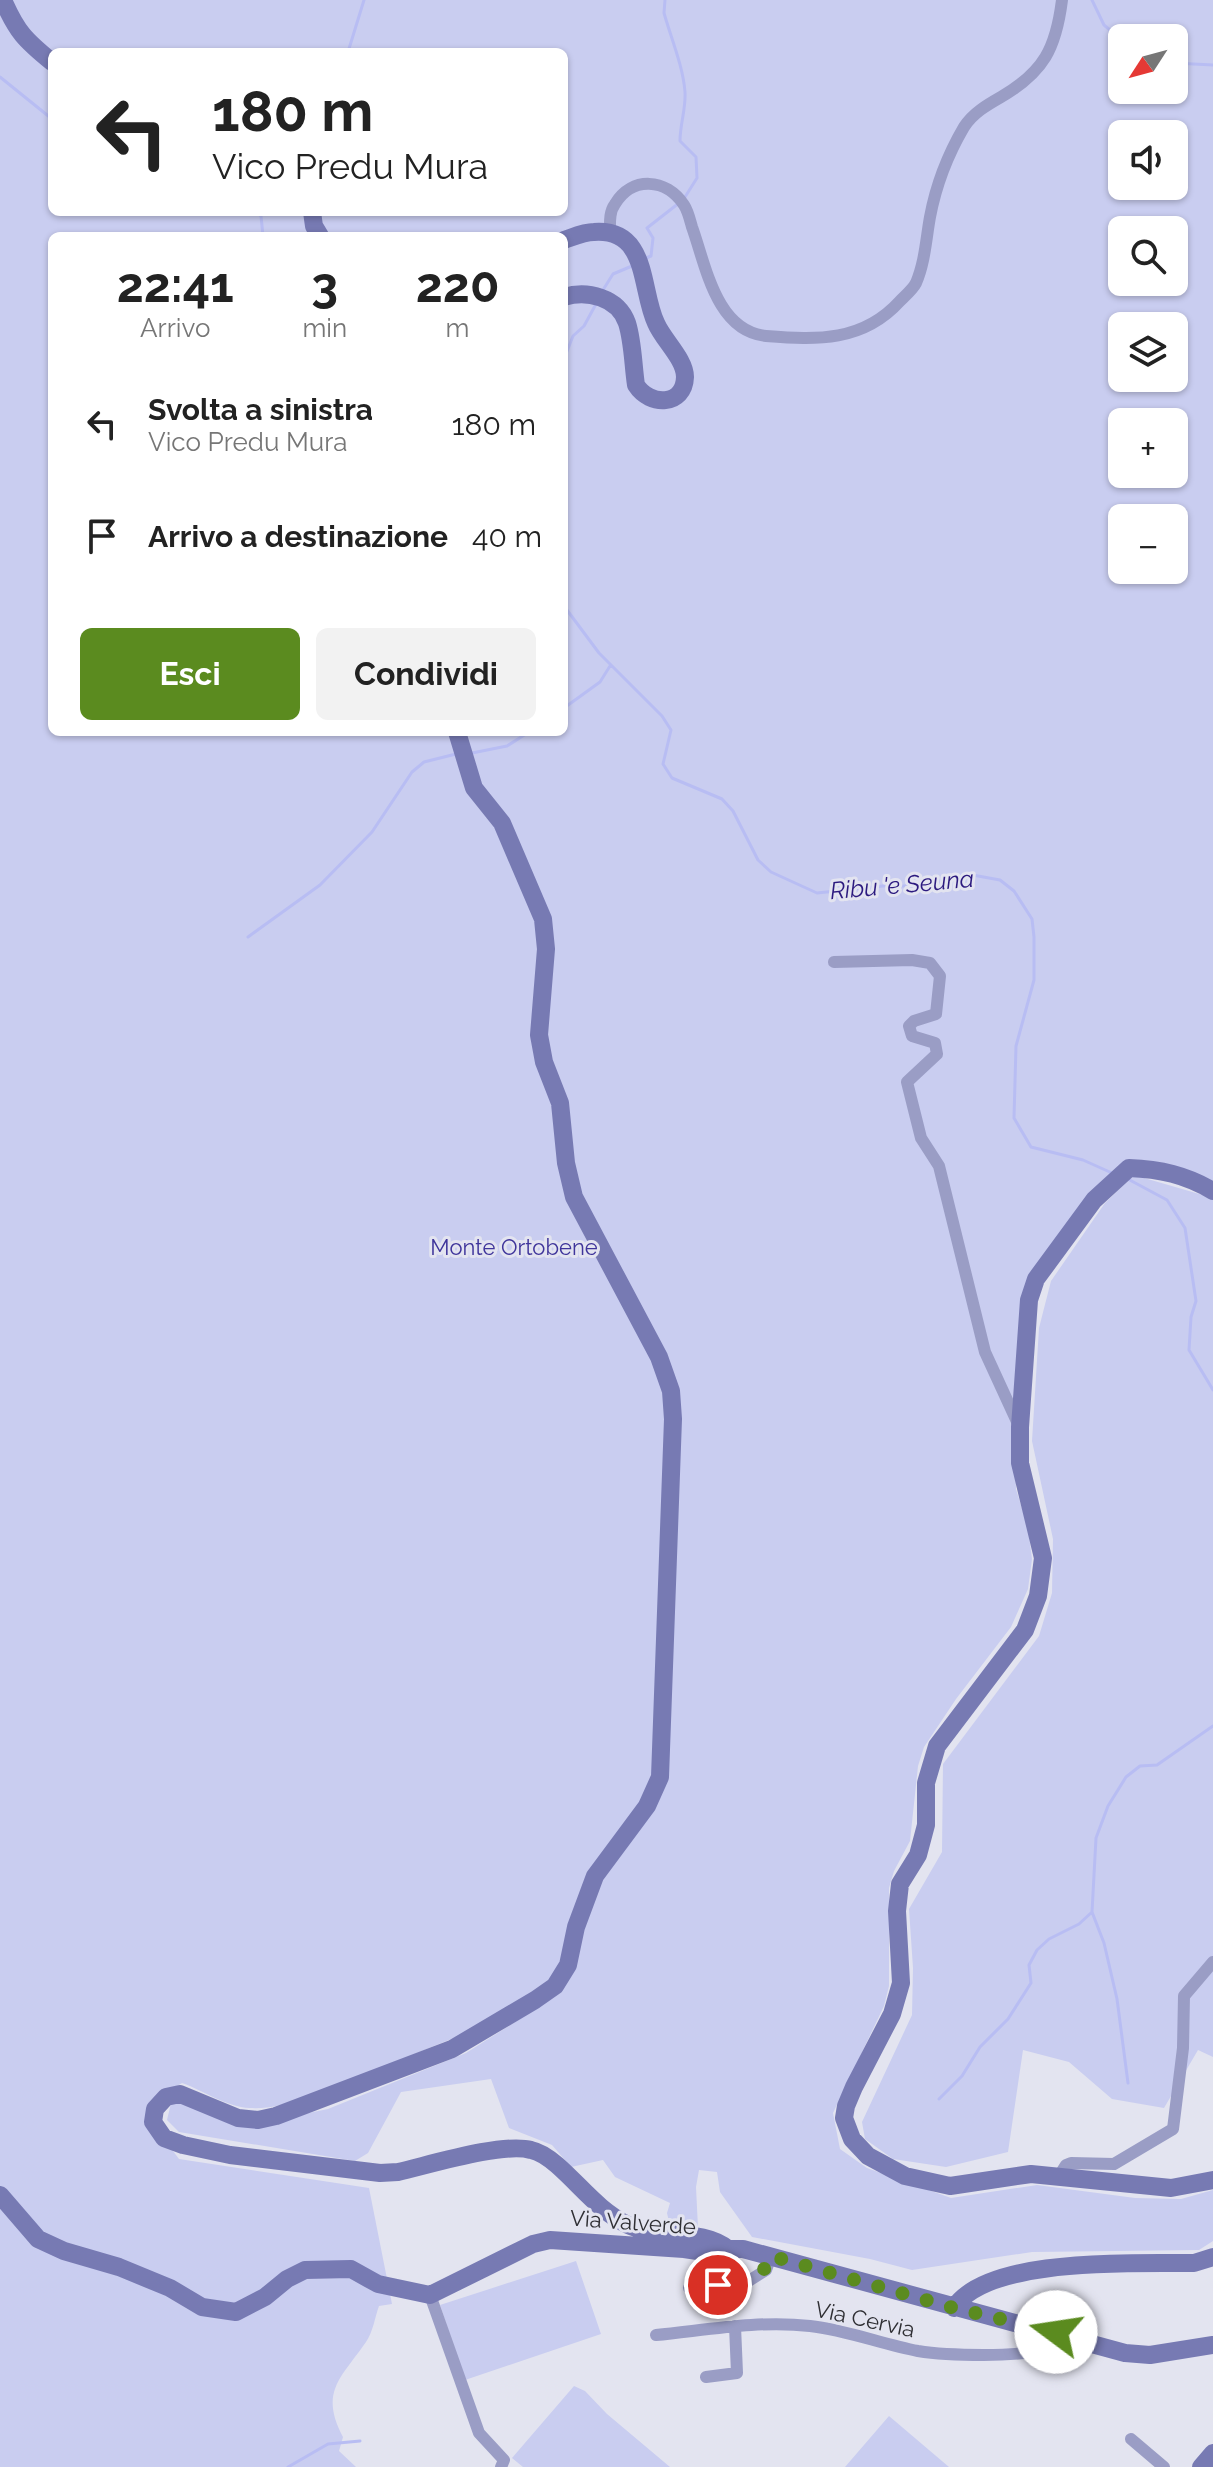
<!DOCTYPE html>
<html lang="it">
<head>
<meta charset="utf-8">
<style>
	body { margin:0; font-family:Raleway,sans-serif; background:#f2f2f2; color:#222; height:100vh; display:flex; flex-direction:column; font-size:30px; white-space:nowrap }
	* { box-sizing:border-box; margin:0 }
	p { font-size:26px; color:#767676 }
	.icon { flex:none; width:44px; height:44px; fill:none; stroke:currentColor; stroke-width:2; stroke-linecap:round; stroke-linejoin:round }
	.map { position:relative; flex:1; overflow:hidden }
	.side { position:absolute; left:48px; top:232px; width:520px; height:504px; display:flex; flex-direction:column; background:#fff; border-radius:12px; box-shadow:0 2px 6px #0004 }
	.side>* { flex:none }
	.hud { position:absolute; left:48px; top:48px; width:520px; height:168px; border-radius:12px; box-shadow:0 2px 6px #0004; background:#fff; color:#222; overflow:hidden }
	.needle { width:52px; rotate:234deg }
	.buttons { position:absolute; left:1108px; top:24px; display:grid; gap:16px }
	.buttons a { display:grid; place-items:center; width:80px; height:80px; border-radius:12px; background:#fff; box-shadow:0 2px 6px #0004; font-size:40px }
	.pin { position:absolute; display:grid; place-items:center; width:68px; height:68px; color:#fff; margin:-34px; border:4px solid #fff; border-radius:50%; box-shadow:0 2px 8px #0007 }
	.me { position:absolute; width:88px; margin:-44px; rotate:284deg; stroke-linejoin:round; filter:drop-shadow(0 0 6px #0008) }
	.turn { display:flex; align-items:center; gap:28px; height:168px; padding:0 32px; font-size:36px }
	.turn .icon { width:104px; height:104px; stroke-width:2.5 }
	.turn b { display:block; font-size:56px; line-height:68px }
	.eta { display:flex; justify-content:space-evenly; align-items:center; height:136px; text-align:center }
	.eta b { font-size:48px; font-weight:700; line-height:56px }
	.cta { display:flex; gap:16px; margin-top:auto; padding:16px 32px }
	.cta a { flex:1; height:92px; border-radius:12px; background:#5b8b1f; color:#fff; font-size:32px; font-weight:700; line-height:92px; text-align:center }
	.cta a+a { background:#f2f2f2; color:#222 }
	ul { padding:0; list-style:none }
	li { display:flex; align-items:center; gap:24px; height:112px; padding:0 32px }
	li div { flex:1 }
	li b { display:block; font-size:30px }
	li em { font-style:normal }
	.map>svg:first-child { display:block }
</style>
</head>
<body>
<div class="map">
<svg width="1213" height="2467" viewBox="0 0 1213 2467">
	<rect width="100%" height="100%" fill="#e3e4f0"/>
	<path fill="#c9cdf0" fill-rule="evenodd" d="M0 0H1213V1185L1139 1161 1047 1250 1015 1413 1016 1489 1028 1528 1032 1559 1028 1589 1011 1627 956 1699 924 1747 918 1766 910 1841 894 1871 889 1888V1986L884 2006 833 2113 840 2149 867 2168 951 2198 1037 2185 1135 2198 1181 2199 1213 2190V2241L1199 2250 1032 2252 912 2270 870 2259 752 2237 720 2192 717 2172 699 2170 696 2187 698 2228 670 2226 667 2213 670 2203 615 2177 603 2160 571 2167 552 2145 509 2128 491 2079 401 2092 368 2153 355 2161 179 2132 167 2120 172 2099 244 2126 328 2109 466 2053 545 2003C477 2027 412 2056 344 2082 314 2093 283 2110 250 2108 226 2107 205 2091 182 2083L157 2098 167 2143 179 2159 369 2188 392 2304 379 2306C375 2317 373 2332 366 2342 341 2378 319 2392 343 2437L339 2451 356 2467H0ZM1122 38H1174V90H1122ZM52 52H564V212H52ZM1122 134H1174V186H1122ZM1122 230H1174V282H1122ZM52 236H564V732H52ZM1122 326H1174V378H1122ZM1122 422H1174V474H1122ZM1122 518H1174V570H1122Z
		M1134 1175 1213 1198V2057L1198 2050 1164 2108 1112 2099 1069 2062 1023 2050 1008 2152 946 2167 893 2159 865 2139 862 2122 912 2015 913 1968 909 1909 942 1852 943 1764 1039 1636 1052 1593 1053 1539 1032 1441 1039 1328 1051 1281 1105 1203Z
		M576 2261 601 2334 465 2380 440 2305Z
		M574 2386 585 2391 607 2414 670 2467H523L512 2458Z
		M889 2416 949 2467H845Z"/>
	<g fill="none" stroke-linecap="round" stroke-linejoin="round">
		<path stroke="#b8bdf3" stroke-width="3" d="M665 0 664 13C671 38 683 66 685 92 686 109 680 124 680 141L696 157 697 178 685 197
			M1092 0 1104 25 1122 40
			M348 52 364 0
			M1174 63 1213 65
			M0 77 52 119
			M256 212 261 216 263 236
			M646 258 651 256 653 238 647 228 679 203
			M603 290 613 274 632 266
			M564 359 573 336 584 326 596 304
			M564 606 599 653 662 716 671 730 663 764 672 778 722 799 733 811 758 860 771 872 817 893 883 886H919L967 874 1000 880 1014 891 1032 919 1034 937V980L1016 1046 1014 1118 1031 1147 1083 1160 1112 1173
			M564 708 600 682 610 666
			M472 753 507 746 529 732
			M248 937 320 885 372 832 412 772 424 762 456 754
			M1126 1178 1167 1200 1185 1228 1196 1301 1191 1317 1189 1350 1213 1390
			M1128 2083 1117 1999 1104 1943 1092 1912 1096 1838 1108 1806 1126 1777 1140 1766 1157 1765 1213 1726
			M939 2099 962 2076 980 2047 1008 2019 1031 1983 1029 1965 1037 1950 1049 1939 1079 1924 1092 1912
			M288 2467 328 2444 360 2441"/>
		<path stroke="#9a9dc5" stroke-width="12" d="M610 233C610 223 609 212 615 204 632 176 666 178 684 205 688 211 690 220 692 227 706 266 716 331 766 336 817 340 863 342 900 301 906 295 913 289 916 283 925 262 926 239 930 217 936 185 947 156 964 127 973 113 987 105 1001 97 1044 72 1056 48 1062 0
			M834 962 912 960 930 963 940 976 936 1014 914 1021 909 1026 912 1036 935 1043 937 1054 907 1082 921 1138 939 1166 985 1352 1019 1426
			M1059 2176 1066 2165 1071 2163 1114 2164 1173 2129 1183 2048 1184 1996 1213 1962
			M689 2288 747 2282 766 2270 771 2256
			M430 2295 479 2433 504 2460 501 2467
			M656 2335C707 2330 759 2320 810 2326 846 2330 882 2344 918 2351 942 2355 1026 2359 1046 2347 1052 2343 1053 2338 1056 2332
			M706 2377 737 2373 735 2326
			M1131 2439 1164 2467"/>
		<path stroke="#777ab3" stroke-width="18" d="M3 0C17 32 25 40 52 62
			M312 212 314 226 320 236
			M564 240C573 237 584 232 594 232 649 228 640 290 656 323 663 340 685 359 685 377 684 406 650 407 636 385 633 365 633 342 627 323 618 297 587 290 564 297
			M457 732 474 788 502 823 543 919 546 949 539 1035 544 1062 560 1103 566 1163 574 1197 659 1357 671 1391 673 1419 660 1777 647 1806 595 1876 576 1927 568 1965 555 1986 535 2000 452 2049 276 2116 258 2120 238 2118 180 2094 166 2097 155 2109 153 2122 164 2138 183 2145 230 2155 380 2173 398 2172C429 2165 503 2142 531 2150 541 2152 550 2159 557 2165 581 2186 599 2211 628 2225 660 2239 702 2228 728 2249
			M1213 1191C1186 1175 1160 1169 1129 1168L1094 1200 1036 1279 1029 1300 1020 1427V1463L1043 1558 1038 1596 1025 1630 937 1746 926 1783V1825L918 1855 900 1884 897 1911 901 1983 892 2014 854 2087 846 2106 844 2118 852 2139 868 2156 905 2176 950 2186 1031 2174 1171 2188 1213 2180
			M0 2195 38 2239 64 2251 119 2267 170 2288 202 2307 236 2312 265 2297 287 2279 305 2270 351 2269 378 2284 430 2295 533 2244 550 2240 684 2249 718 2254 728 2249H743L1125 2353 1150 2355 1213 2345
			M954 2308C987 2256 1137 2264 1194 2263L1213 2257
			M1201 2467 1213 2453"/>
	</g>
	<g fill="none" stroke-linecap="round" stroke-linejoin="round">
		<path stroke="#5b8b1f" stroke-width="14" stroke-dasharray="0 25.2" d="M718 2285C742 2282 762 2282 771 2256L954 2308 1056 2332"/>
	</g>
	<g text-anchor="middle" stroke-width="6" stroke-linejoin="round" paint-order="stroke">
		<g font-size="22" fill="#3f359b" stroke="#e3e4f0">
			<text x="514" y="1255">Monte Ortobene</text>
		</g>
		<g font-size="22" fill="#2f2f34" stroke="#e3e4f0">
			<text transform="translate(633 2222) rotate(4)" y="8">Via Valverde</text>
			<text transform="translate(865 2319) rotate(12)" y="8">Via Cervia</text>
		</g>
		<g font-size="24" font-style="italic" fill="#2c1a7f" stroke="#e3e4f0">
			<text transform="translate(902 885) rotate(-5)" y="8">Ribu 'e Seuna</text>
		</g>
	</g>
</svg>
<div class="buttons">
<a><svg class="needle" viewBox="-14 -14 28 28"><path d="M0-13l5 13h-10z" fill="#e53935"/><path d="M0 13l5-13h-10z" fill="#767676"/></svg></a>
<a><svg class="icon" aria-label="sound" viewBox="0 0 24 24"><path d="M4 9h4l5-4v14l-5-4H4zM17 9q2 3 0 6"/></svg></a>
<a><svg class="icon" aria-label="search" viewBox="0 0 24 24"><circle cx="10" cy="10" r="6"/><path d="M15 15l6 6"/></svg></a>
<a><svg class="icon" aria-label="layers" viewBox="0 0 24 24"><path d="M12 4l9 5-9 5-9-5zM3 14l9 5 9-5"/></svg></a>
<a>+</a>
<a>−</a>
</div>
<div class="pin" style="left:718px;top:2285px;background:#d93025"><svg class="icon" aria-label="arrive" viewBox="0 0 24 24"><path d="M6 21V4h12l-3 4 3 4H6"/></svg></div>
<svg class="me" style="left:1056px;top:2332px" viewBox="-20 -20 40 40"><circle r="19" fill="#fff"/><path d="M0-13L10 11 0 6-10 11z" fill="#5b8b1f"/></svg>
<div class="hud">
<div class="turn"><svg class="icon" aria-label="left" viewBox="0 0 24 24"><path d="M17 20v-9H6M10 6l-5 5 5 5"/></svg><div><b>180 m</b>Vico Predu Mura</div></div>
</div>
<section class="side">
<div class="eta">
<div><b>22:41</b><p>Arrivo</p></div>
<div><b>3</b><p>min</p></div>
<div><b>220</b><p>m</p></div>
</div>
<ul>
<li><svg class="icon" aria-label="left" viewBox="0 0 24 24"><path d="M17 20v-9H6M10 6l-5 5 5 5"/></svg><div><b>Svolta a sinistra</b><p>Vico Predu Mura</p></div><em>180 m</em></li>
<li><svg class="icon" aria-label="arrive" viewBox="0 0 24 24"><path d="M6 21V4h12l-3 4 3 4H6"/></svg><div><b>Arrivo a destinazione</b></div><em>40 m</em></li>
</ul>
<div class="cta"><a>Esci</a><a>Condividi</a></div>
</section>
</div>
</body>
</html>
